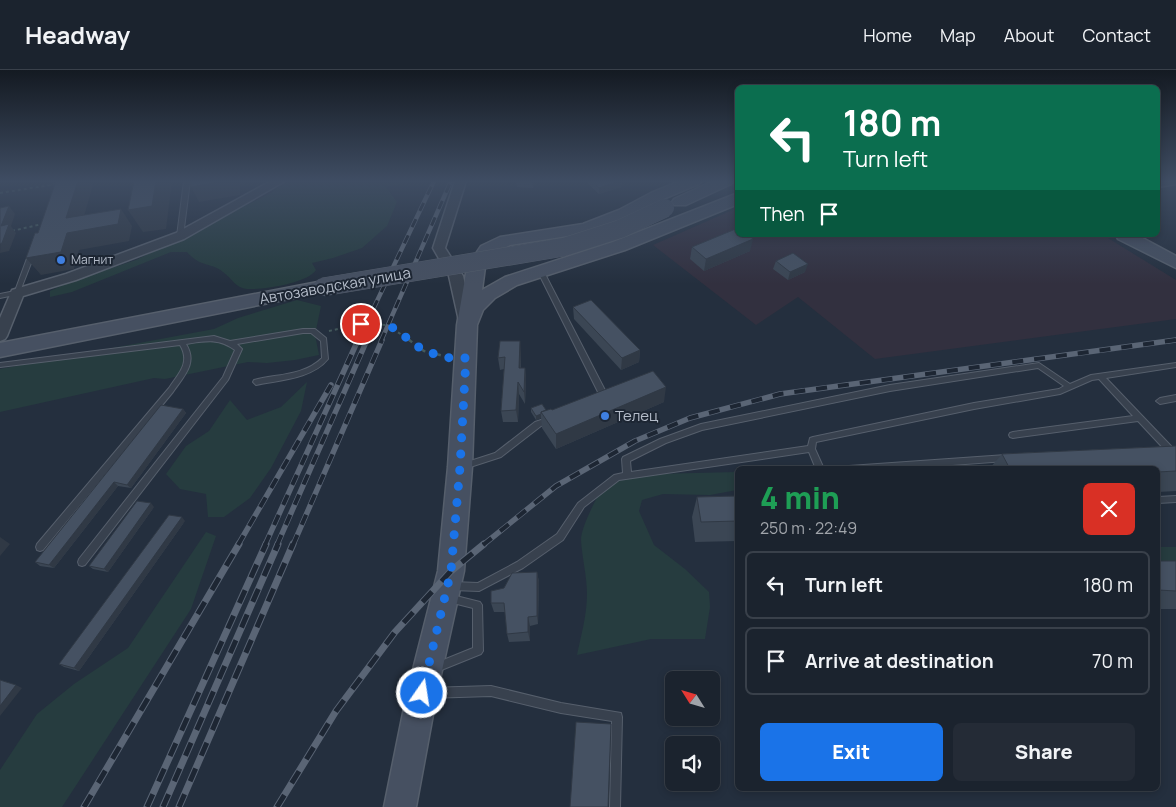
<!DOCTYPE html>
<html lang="en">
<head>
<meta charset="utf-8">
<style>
	body { margin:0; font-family:Manrope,sans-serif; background:#242b36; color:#f1f3f6; height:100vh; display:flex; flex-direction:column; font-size:19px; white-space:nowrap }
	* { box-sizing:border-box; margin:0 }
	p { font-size:16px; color:#a0a4aa }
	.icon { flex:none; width:28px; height:28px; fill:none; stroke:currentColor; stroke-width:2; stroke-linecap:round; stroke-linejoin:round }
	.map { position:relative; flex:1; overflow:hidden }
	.drawer { position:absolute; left:735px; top:396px; width:425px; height:325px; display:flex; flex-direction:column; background:#1b232e; border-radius:8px; box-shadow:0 2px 8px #0003,0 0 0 1px #39404a }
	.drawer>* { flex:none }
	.top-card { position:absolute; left:735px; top:15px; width:425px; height:152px; border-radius:8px; box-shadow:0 2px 8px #0003,0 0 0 1px #39404a; background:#0b6e4f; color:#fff; overflow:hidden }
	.needle { width:32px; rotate:307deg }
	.buttons { position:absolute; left:665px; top:601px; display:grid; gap:10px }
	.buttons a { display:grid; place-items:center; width:55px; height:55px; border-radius:8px; background:#1b232e; box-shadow:0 2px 8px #0003,0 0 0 1px #39404a; font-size:25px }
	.pin { position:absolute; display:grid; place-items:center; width:42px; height:42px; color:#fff; margin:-21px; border:2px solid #fff; border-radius:50%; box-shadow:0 1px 5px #0007 }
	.me { position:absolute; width:55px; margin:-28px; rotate:13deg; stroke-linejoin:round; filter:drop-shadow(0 0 4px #0008) }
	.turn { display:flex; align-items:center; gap:18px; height:105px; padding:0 25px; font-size:22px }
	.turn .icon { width:65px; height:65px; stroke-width:2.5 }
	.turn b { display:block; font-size:35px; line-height:42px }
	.then { display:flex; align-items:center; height:48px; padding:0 25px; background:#0003; gap:10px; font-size:19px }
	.round { display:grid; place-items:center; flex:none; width:52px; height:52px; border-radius:8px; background:#242b36 }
	.overview { display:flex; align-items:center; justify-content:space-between; height:85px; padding:0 25px }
	h1 { font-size:30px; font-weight:800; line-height:38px; color:#1e9e55 }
	.cta { display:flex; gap:10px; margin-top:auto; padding:10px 25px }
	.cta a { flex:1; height:58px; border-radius:8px; background:#1a73e8; color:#fff; font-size:20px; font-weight:800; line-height:58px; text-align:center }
	.cta a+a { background:#242b36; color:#f1f3f6 }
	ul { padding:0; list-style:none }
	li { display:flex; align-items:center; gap:15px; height:68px; margin:0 10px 8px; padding:0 15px; border:2px solid #39404a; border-radius:8px }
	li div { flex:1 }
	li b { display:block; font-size:19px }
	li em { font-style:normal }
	header { display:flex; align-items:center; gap:30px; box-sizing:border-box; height:70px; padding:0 25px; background:#1b232e; border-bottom:1px solid #39404a }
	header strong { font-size:24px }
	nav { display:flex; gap:28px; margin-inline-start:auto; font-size:18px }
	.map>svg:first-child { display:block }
</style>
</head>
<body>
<header>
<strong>Headway</strong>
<nav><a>Home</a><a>Map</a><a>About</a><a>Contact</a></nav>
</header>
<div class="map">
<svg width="1176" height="737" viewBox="0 0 1176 737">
	<rect width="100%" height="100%" fill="#242f3e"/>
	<path fill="#32303f" d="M737 138 738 165H1103L1176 210V249L875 289 798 227 756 255 653 175Z"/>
	<path fill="#263c3f" d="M286 111H406L401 114 386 117 397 132 387 156 362 178 333 188 312 193 316 200C308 213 263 220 247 219 235 218 232 208 223 202 211 192 201 198 187 182H171L72 222 50 227V221L72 211 136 190 271 123Z
		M297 230 321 236 315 265 319 285 295 290 267 293 248 292 165 309 154 308 0 342V299L214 259 238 248Z
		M307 312 301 341 271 398 250 428 224 447H208L206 424 180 419 166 404 186 376 209 361 230 330 247 350 281 337Z
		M737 402V420L710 425 663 424 642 430 639 441 654 475 685 499 709 522 710 537 705 569H651L577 585C581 565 587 545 587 524 587 506 582 488 581 470 581 455 602 416 612 405Z
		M206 462 216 466 191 539 62 737H0V700L37 644 74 614 128 578Z
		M1158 477H1176V492H1158Z"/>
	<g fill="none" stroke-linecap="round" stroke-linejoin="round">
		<defs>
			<path id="lane" d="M184 111H190L183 166 180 168 177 166Z
				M32 181 35 183 19 224 0 228V224L15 221 29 183Z
				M541 200 544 202 609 328 608 330 605 331 601 328 538 202Z
				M303 259H315L326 268 328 289C312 309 279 310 256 315L253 312 254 310C276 304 304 306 322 288L321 271 311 263H303L237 274 242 279 228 310 85 495 82 496 79 495 78 492 79 489 223 307 235 280C218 268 206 271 186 274 198 293 184 306 173 322L43 480 40 481 37 480 36 477 37 474 169 318C178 304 191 293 180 275L0 297V293L214 266 230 271Z
				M1039 293 1070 314 1091 305 1176 293V297L1106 308 1171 376 1172 378 1171 380H1165L1138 351 1013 368 1010 367 1009 365 1010 363 1013 362 1133 346 1099 309 1092 310 1060 324 974 339 816 372 815 379 824 399H816L809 382 619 410 584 437 563 470 523 498 479 521 452 520 449 519 448 516 449 513 452 512 478 513 517 492 557 464 578 433 614 405 623 403 622 389 623 387 660 369 701 354 890 315ZM1038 298 1064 316 1059 319 974 333 813 367 810 368 808 376 631 402 630 391 666 373 702 360 890 321Z
				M1176 325V331L1160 334 1156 331 1160 328Z
				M550 347 553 348 554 350 553 352 541 356 501 387 464 399 461 398 460 396 461 394 495 383 535 352Z
				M1006 385 1009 386 1010 388 1009 390 1006 391 898 399H845L846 397 849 396Z
				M1176 426V432L1158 433V427Z
				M448 524 480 532 482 535 483 581 481 584 434 603 431 601 429 598 431 595 473 578V538L445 531 444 528 445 525Z
				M491 616 561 633 621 643 622 647 620 737H610L612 651 561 643 491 626 427 628 424 626 422 623 424 620 427 618Z"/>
			<path id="street" d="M271 111H285L184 169 76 210 23 226 7 266 5 269 0 271V248L12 220 66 204 176 163Z
				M455 111H466L445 178 463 206 473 251 471 254H461L459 251 449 206 433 178Z
				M1158 111H1176V114L1158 117Z"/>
			<path id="secondary" d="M680 111H702L699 114 663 129 631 146 593 162 510 175 493 184 485 197 482 220 505 207 613 172 738 123V134L625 180 517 215 495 228 483 240 477 255 472 397 464 501 437 623 416 737H384L407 623 438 501 448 397 457 255 467 197 481 176 500 167 583 154 619 140 651 123Z
				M713 111H734L731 114 686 135H674L672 132 674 129Z
				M1116 165H1137L1176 186V198L1118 169Z
				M323 211 329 213 332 217 329 221 0 287V273Z"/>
		</defs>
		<use href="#lane" stroke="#565f6c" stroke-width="2"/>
		<use href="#street" stroke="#565f6c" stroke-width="3"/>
		<use href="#secondary" stroke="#565f6c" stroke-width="3"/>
		<path stroke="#44595c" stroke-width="2" stroke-dasharray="3 3" stroke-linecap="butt" d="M0 123 57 114
			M12 161 42 154
			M329 261 361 254 387 255 411 271"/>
		<path stroke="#44595c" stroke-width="2.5" stroke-dasharray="4 4" stroke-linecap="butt" d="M409 270 424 281 448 287"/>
		<use href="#lane" fill="#38414e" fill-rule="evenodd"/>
		<use href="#street" fill="#38414e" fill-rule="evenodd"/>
		<use href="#secondary" fill="#465061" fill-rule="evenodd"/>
		<defs>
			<path id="rail-far2" d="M358 271 434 111
				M366 271 373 256
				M381 271 451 111
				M1169 271 1176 270"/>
			<path id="rail-far1" d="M238 475 331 315
				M265 475 358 270
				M277 475 367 270
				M293 475 382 270
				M483 475 556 416 635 371 690 348 780 324 1176 270"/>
			<path id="rail" d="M84 737 239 474
				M147 737 266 474
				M163 737 278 474
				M179 737 293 474
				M277 737 336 641 395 562 451 501 484 474"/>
		</defs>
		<use href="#rail-far2" stroke="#5a6575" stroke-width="4.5"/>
		<use href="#rail-far1" stroke="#5a6575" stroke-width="5.5"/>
		<use href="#rail" stroke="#5a6575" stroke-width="7"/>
		<use href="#rail-far2" stroke="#1d2633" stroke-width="3" stroke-dasharray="9" stroke-linecap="butt"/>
		<use href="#rail-far1" stroke="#1d2633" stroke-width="4" stroke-dasharray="11" stroke-linecap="butt"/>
		<use href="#rail" stroke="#1d2633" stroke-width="5" stroke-dasharray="14" stroke-linecap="butt"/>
		<defs>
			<path id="secondary-bridge" d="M323 217 564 177 620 159 665 138"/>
		</defs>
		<use href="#secondary-bridge" stroke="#565f6c" stroke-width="19" stroke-linecap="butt"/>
		<use href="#secondary-bridge" stroke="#465061" stroke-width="18"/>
	</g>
	<path fill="#3b4654" d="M516 111H536L533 118 517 117Z
		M585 111H622L621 117 599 124Z
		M692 177 750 181 704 201 690 189Z
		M776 191 805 202 788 210 773 199Z
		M573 237 640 280 639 292 621 300 574 249Z
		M521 283V298H525L526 310 525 334 519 324 518 352H503L501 341 504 299 500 300 498 288Z
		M664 332 556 379 542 358 541 348 536 350 531 342V338L546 340H552Z
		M183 339 186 343 131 418 118 416 54 498 40 496 35 492Z
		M1176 376V421L1158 422V399H989L1002 384Z
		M738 426V471L695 472 692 447 697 427Z
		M154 437 108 502 93 499 89 496Z
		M185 451 79 601 64 597 59 594Z
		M1158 491H1176V539H1158Z
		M537 502 539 512 538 554 530 556V571L509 572 507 564 505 542H494L491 533 504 518Z"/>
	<path fill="#303945" d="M78 111H90L93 115 80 160 121 139 132 156 129 171 79 180 74 199 41 205 26 188Z
		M156 111H172L166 159 143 162 128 140Z
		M223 111H257L240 114V125L199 132 191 117Z
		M532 111H536L533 118Z
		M619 111H622L621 117 599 124V118Z
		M9 136 15 144 11 156 16 163 9 181 0 183 1 156Z
		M753 169 750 181 704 201 706 189Z
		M808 194 805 202 788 210 790 202Z
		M520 271 521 283 520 310 519 298Z
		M640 280 639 292 621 300 622 288Z
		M525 298 526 310 525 334 524 322Z
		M518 312 519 324 518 352 516 340Z
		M666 317 664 332 556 379V364Z
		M183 339 186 343 131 418 127 415Z
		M541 344V348L536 350V346Z
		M114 412 118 416 54 498 49 495Z
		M151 433 154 437 108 502 104 499Z
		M182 447 185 451 79 601 74 598Z
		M0 467 10 474 0 486Z
		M537 502 539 512 538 554 537 546Z
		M528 547 530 556V571L528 562Z
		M16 615 22 618 0 646V636Z"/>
	<path fill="#455162" stroke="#303945" d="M56 111H78L66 148 121 139 118 154 67 163 61 182 26 188 35 163H38Z
		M134 111H156L152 136 128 140Z
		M191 111H223L191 117Z
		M592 111H619L599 118Z
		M9 136 1 156 9 154 2 173 0 174V138Z
		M738 158V165H748L753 169 706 189 692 177Z
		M793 183 808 194 790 202 776 191Z
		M591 230 640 280 622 288 573 237Z
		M500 271H520L519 298H525L524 322 518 312 516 340 501 341 505 287 498 288Z
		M653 301 666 317 556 364 541 342 551 339 552 340Z
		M542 334 546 340 541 342V344L536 346 531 338Z
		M161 335 183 339 127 415 114 412 49 495 35 492Z
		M1176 376V401L1158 402V399H1010L1002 384Z
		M738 426V451L701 452 697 427Z
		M137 431 151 433 104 499 89 496Z
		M169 445 182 447 74 598 59 594Z
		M1158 491H1176V521L1158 520Z
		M537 502V546L528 547V562L507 564 504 533H491V521L504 518 512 503Z
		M0 610 16 615 0 636Z
		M576 652 611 654 608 737H570Z"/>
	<linearGradient id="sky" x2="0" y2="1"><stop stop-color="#141a22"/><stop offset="0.52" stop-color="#3f4d63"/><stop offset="1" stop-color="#3f4d63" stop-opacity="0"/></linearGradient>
	<rect width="1176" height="214" fill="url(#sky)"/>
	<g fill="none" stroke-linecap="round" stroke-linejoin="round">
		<path stroke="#1a73e8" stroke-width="9" stroke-dasharray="0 16.2" d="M361 254 388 255 395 259 424 281 450 288H466L460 397 451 501 422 623"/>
	</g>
	<g fill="#3f7fe0" stroke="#1d2633" stroke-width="2">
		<circle cx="61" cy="190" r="5"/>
		<circle cx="605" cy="346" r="5"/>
	</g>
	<g text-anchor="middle" stroke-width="4" stroke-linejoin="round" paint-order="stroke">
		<g font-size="12" fill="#b4bcc9" stroke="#1d2633" text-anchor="start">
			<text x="71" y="194">Магнит</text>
		</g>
		<g font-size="15" fill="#b4bcc9" stroke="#1d2633">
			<text transform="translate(335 216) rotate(-10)" y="5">Автозаводская улица</text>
		</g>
		<g font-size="15" fill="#b4bcc9" stroke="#1d2633" text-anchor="start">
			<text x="615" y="351">Телец</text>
		</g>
	</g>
</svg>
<div class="buttons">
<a><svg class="needle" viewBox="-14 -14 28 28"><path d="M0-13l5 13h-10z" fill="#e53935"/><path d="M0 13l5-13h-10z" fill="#a0a4aa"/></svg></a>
<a><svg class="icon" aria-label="sound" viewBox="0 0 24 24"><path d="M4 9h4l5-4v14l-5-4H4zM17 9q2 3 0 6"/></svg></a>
</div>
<div class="pin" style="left:361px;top:254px;background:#d93025"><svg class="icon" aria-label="arrive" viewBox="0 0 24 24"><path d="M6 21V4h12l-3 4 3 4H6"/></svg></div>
<svg class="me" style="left:422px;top:623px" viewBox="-20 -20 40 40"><circle r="17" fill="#1a73e8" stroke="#fff" stroke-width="3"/><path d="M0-11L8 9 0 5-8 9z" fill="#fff"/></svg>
<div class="top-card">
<div class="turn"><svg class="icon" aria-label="left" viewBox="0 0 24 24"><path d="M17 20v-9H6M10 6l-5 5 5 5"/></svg><div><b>180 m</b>Turn left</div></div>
<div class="then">Then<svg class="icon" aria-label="arrive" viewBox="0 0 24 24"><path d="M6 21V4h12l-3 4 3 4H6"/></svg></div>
</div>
<section class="drawer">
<div class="overview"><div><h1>4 min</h1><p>250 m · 22:49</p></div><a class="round" style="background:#d93025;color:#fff"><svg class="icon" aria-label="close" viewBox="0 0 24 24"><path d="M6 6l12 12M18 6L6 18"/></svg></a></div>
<ul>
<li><svg class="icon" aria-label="left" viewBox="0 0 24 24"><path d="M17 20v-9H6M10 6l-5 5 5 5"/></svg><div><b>Turn left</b></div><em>180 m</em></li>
<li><svg class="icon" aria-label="arrive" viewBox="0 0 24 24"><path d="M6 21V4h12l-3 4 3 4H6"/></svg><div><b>Arrive at destination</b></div><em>70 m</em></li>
</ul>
<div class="cta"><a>Exit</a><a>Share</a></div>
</section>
</div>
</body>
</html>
